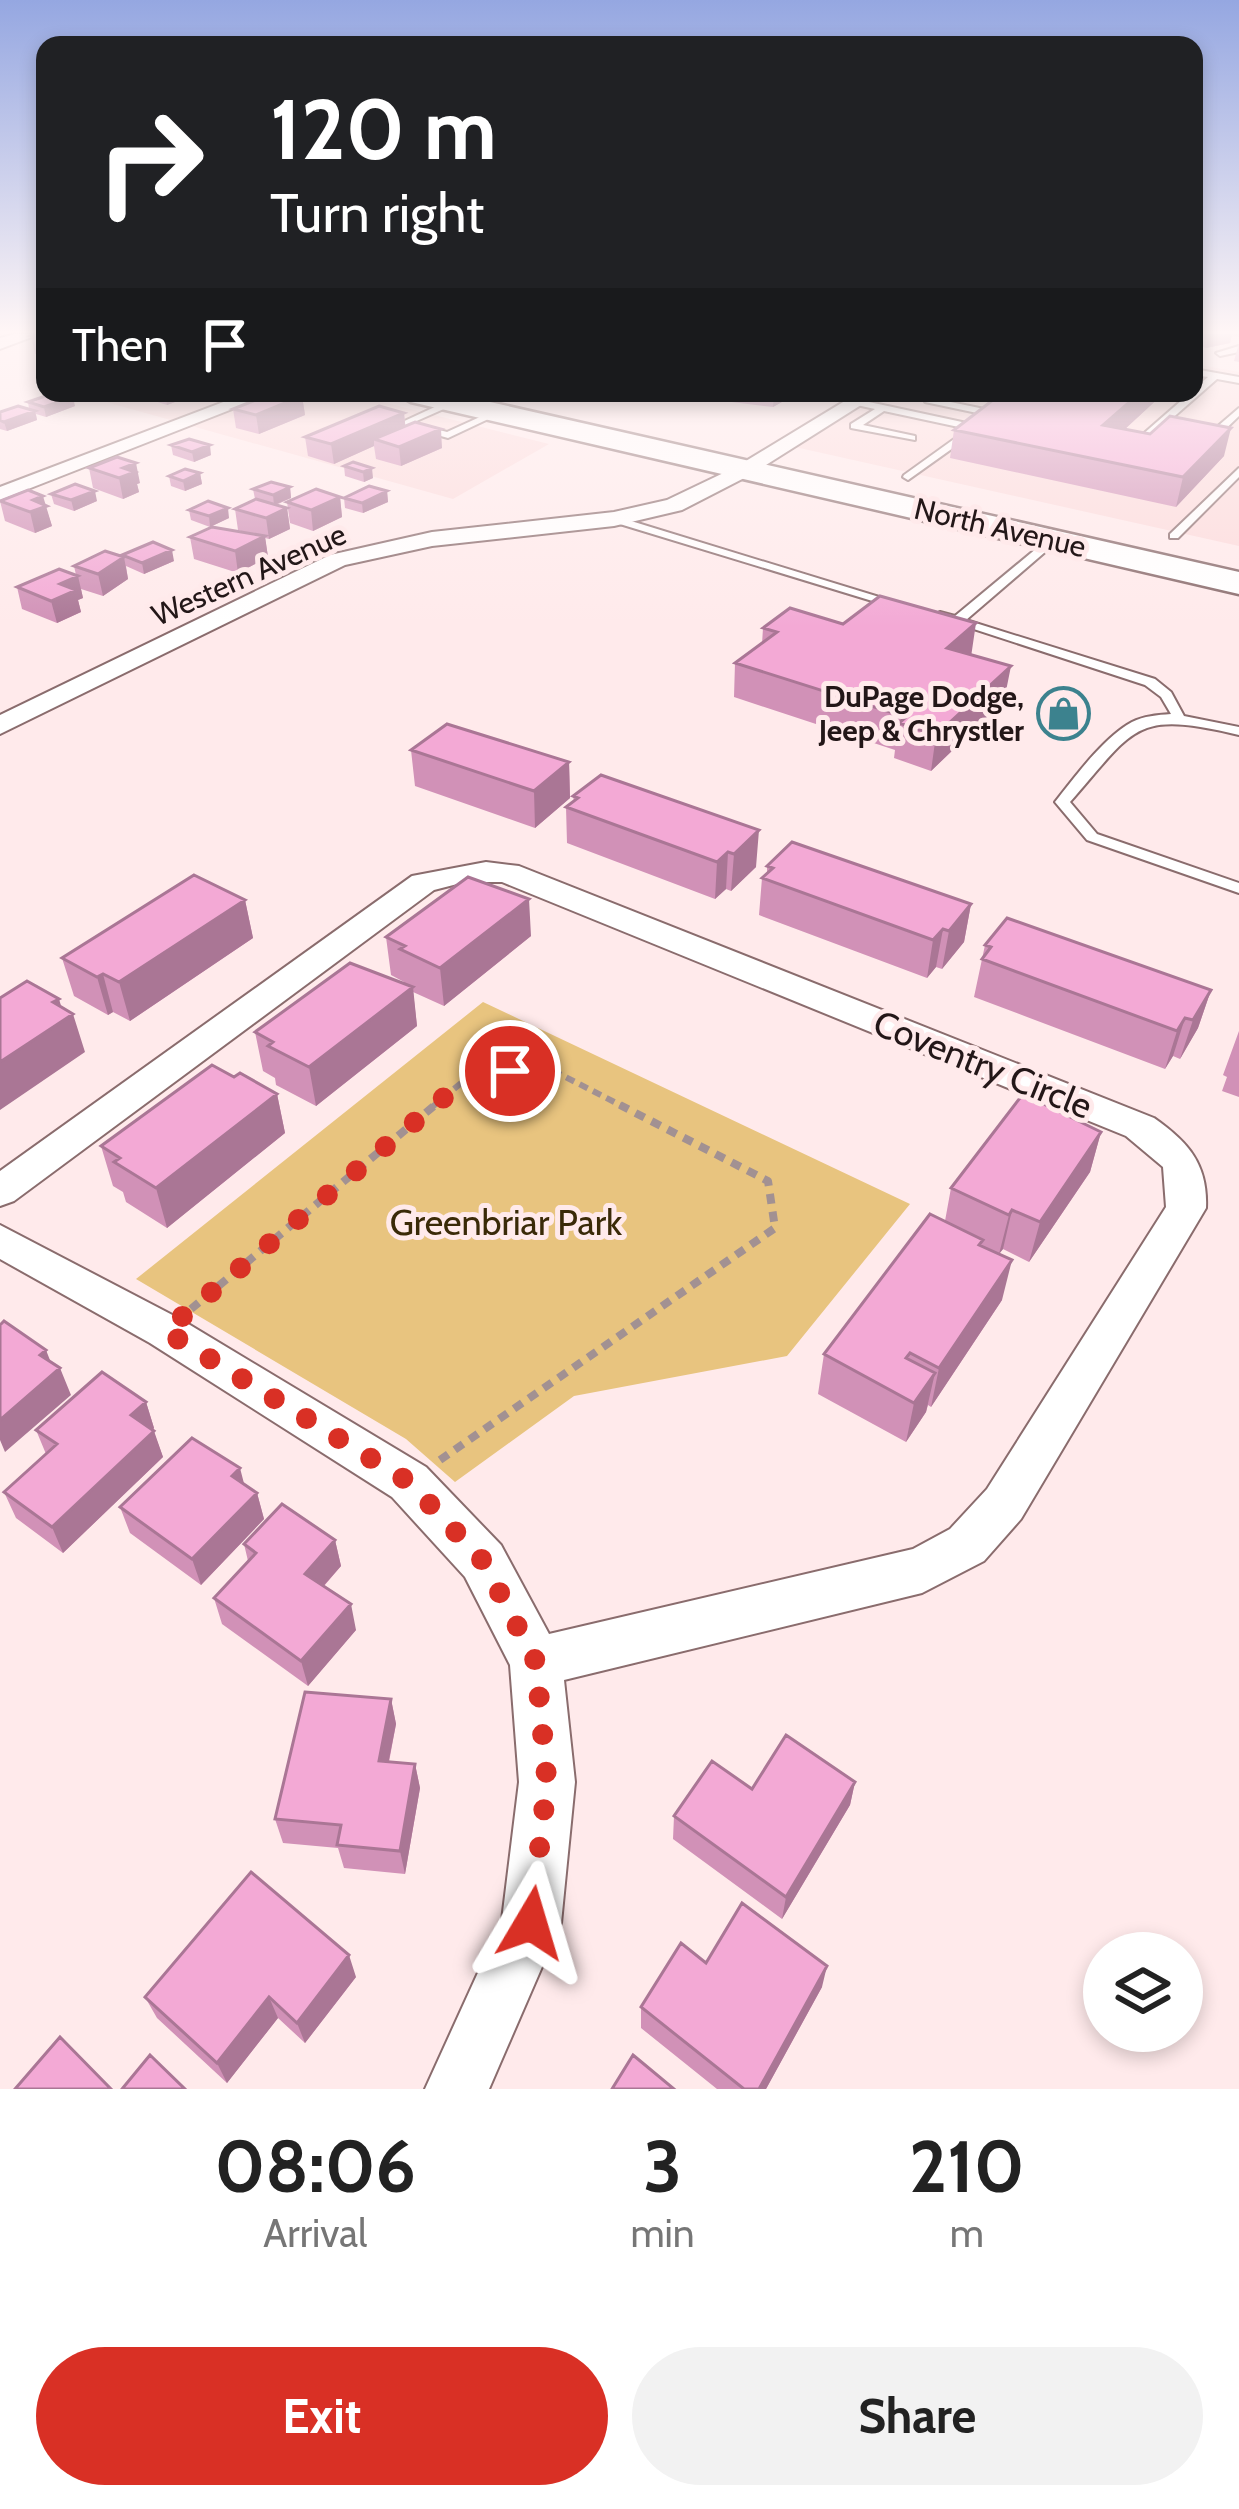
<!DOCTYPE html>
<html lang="en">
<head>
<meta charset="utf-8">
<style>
	body { margin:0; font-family:Cabin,sans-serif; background:#f2f2f2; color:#222; height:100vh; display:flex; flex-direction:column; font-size:45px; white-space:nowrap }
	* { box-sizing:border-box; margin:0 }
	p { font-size:39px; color:#767676 }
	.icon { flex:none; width:66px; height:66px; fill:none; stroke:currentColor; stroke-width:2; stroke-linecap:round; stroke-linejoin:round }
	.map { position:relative; height:2089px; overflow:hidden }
	.side { display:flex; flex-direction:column; background:#fff; flex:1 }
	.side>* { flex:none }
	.guide { position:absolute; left:36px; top:36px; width:1167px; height:366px; border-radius:24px; box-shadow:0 6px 18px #0003; background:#202124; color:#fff; overflow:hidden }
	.fabs { position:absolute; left:1083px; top:1932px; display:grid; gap:24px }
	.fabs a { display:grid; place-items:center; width:120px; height:120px; border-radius:50%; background:#fff; box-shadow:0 6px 18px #0003; font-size:60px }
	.pin { position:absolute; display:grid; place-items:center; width:102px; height:102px; color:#fff; margin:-51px; border:6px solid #fff; border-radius:50%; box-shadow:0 3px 12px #0007 }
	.me { position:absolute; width:132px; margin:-66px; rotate:7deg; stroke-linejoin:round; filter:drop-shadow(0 0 9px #0008) }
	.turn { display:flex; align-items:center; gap:42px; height:252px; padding:0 36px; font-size:54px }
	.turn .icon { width:156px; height:156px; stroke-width:2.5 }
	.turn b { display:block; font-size:84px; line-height:102px }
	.then { display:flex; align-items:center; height:114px; padding:0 36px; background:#0003; gap:24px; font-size:45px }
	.eta { display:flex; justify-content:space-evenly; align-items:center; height:204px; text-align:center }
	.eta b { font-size:72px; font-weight:700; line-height:84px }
	.button { display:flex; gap:24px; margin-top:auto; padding:24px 36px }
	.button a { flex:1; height:138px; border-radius:72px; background:#d93025; color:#fff; font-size:48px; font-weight:700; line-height:138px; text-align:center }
	.button a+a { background:#f2f2f2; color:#222 }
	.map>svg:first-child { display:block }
</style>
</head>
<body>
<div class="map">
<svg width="1239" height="2089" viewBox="0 0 1239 2089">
	<rect width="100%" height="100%" fill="#ffeaeb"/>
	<path fill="#fcdadb" d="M1194 364 1239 372V546L795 447 885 393H1194Z
		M74 393H347L549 444 453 499Z"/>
	<path fill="#e8c47f" d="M483 1002 910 1204 787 1356 574 1396 455 1482 406 1439 136 1279Z"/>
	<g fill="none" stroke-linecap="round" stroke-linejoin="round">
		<defs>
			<path id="lane" d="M1239 346V352L1220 356 1216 353Z
				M1194 369 1239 377V383L1217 379 1153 435 1165 438V442L1142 439V435L1190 393H1194V389L1208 377 1194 375Z
				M932 393H943L936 399 994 411 1019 393H1030L996 417 925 402V398Z
				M452 399 455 400V404L412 423 447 432 493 411 501 413 448 438 398 424Z
				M855 399 976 425 981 428 908 480 903 477 904 475 968 429 884 411 863 425 915 436V440L851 428V424L875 409 852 404 850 402Z
				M1239 408V416L1212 442H1204V438Z
				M1239 468V477L1178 538H1170V534Z
				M610 517H618L902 604 892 607 610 521Z
				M1049 538 1059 540 966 620 1155 679 1171 692 1184 716 1239 727V735C1134 710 1136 727 1070 802L1097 834 1239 883V893L1087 840 1055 802C1074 778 1104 737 1132 722 1144 716 1157 715 1171 714L1161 697 1145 685 934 616 940 612 955 616Z"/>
			<path id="street" d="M14 334H40L0 349V338Z
				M247 393H273L0 500V487Z
				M858 393H880L750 475 682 510 614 526 432 546 345 565 0 734V715L330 555 432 532 614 512 667 500 736 467Z
				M486 862 519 866 1154 1118C1188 1142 1208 1164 1206 1208L1021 1519 984 1561 922 1593 564 1680 575 1782 561 1923 489 2089H425L502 1920 519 1782 510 1665 465 1577 392 1497 150 1343 0 1259V1225L180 1319 426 1467 501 1545 549 1634 913 1549 950 1529 987 1489 1166 1207 1163 1167 1126 1136 502 882H465L434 890 14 1201 0 1206V1171L412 876Z"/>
			<path id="primary" d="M396 393H450L1239 572V594L411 402Z"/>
		</defs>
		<use href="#lane" stroke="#8a6c6d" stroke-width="4"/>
		<use href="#street" stroke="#8a6c6d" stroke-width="4"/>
		<use href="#primary" stroke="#8a6c6d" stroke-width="5"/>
		<path stroke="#a29192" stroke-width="6" stroke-dasharray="9 6" stroke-linecap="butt" d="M431 1108 472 1074 548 1068 626 1108"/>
		<path stroke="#a29192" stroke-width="8" stroke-dasharray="10 8" stroke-linecap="butt" d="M191 1309 435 1105
			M440 1460 775 1228 768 1181 620 1105"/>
		<use href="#lane" fill="#fff" fill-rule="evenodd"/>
		<use href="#street" fill="#fff" fill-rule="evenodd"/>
		<use href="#primary" fill="#fff" fill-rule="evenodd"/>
	</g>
	<path fill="#d191b7" d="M45 334V357L35 354 31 336Z
		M1194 334H1239V337L1232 335 1230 343 1206 348 1194 344Z
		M1239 343V362L1234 361Z
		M140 393H199L167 405 145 398 144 394Z
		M715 393H789V398L773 407 715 400Z
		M1164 393 1125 429 1224 456 1176 507 950 458 954 430Z
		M302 396 305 415 259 434 236 428 233 409Z
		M28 402 75 406 46 417 36 414 37 420 7 431 0 429V412L29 409Z
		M404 413 405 426 442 448 401 466 376 459 374 446 334 464 308 456 305 437Z
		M171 445 211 455 194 462 173 455Z
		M353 462 373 478 364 482 345 476 344 466Z
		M89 468 140 483 137 484 139 492 123 499 93 488Z
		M200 473 202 484 185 491 171 486 169 476Z
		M290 487 291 498 276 505 287 508 290 529 269 539 265 538 268 557 238 573 194 559 190 537 251 534 238 530 235 509 255 499 253 489Z
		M387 491 388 502 363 513 345 508 344 498Z
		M51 494 97 501 74 511 54 504Z
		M340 497 342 517 313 531 290 523 287 502Z
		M0 501 45 505 52 526 35 533 5 521Z
		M189 510 229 518 210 527 191 520Z
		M122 555 174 561 144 574 126 566 128 579 103 596 81 589 83 598 78 600 81 612 57 623 22 609 17 587 76 575 74 566 123 557Z
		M843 624 971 655 1004 701 931 771 894 758 895 750 734 697 735 663 762 644 763 628Z
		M411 750 569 762 570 798 535 828 415 786Z
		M601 775 756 867 731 891 726 889 715 899 567 843 566 807 574 801 573 796Z
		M767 866 971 904 964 942 942 969 936 967 927 978 759 915 762 878 767 873Z
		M245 900 253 938 130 1021 113 1012 108 1015 74 996 62 958Z
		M531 936 444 1006 413 992 417 1026 316 1106 276 1085 275 1078 263 1071 255 1032 404 984V982L391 975 386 937Z
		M985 945 1211 990 1198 1028 1180 1059 1173 1056 1165 1069 974 997Z
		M1239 1031V1097L1222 1091 1227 1077 1223 1075Z
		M234 1077 277 1094 285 1133 167 1228 126 1202 123 1192 113 1186 101 1146Z
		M1101 1132 1090 1172 1029 1262 1003 1249 999 1254 1002 1300 931 1407 928 1405 926 1412 906 1442 818 1394 824 1354 945 1221 951 1188Z
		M146 1402 154 1428 153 1430 163 1457 63 1553 16 1518 4 1492 46 1454 36 1430Z
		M257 1493 264 1519 201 1585 130 1533 120 1507Z
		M335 1540 341 1566 324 1586 356 1630 308 1686 222 1624 214 1598 248 1561 244 1544Z
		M391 1699 396 1724 389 1762 415 1764 420 1788 405 1874 344 1868 338 1848 283 1843 275 1819Z
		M855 1782 850 1805 782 1919 673 1839 674 1816 752 1789Z
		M706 1963 822 1987 766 2089H717L641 2028V2007Z
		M356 1977 305 2043 278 2018 227 2083 157 2018 145 1997Z"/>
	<path fill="#aa7695" d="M1209 334H1232L1230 343 1206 348Z
		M165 393H199L167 405Z
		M774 393H789V398L773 407Z
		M1140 393H1164L1098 454 1103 425Z
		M302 396 305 415 259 434 256 415Z
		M73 397 75 406 46 417 44 407Z
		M35 411 37 420 7 431 4 422Z
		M404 413 406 432 374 439V446L334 464 331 444Z
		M1231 428 1224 456 1176 507 1183 477Z
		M441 429 442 448 401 466 399 447Z
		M210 445 211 455 194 462 192 452Z
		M136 463 140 483 137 484 139 492 123 499 119 478 123 468Z
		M372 468 373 478 364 482 363 472Z
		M200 473 202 484 185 491 183 481Z
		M290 487 291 498 274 505 273 495Z
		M95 491 97 501 74 511 71 500Z
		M387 491 388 502 363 513 362 503Z
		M43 496 52 526 35 533 30 512 33 500Z
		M340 497 342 517 313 531 311 510Z
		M228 508 229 518 210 527 209 516Z
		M287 508 290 529 269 539 266 518Z
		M265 536 268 557 238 573 235 551Z
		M172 550 174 561 144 574 142 563Z
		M124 557 128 579 103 596 98 574Z
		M78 576 83 598 78 600 81 612 57 623 51 601 60 584Z
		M976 623 971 657 947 648Z
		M1011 666 1004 701 931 771 936 735Z
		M569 762 570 798 535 828 534 791Z
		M759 830 756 867 731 891 734 854Z
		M728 852 726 889 715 899 717 862Z
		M529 899 531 936 444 1006 440 968Z
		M245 900 253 938 130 1021 119 982Z
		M971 904 964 942 942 969 949 931Z
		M943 929 936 967 927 978 933 940Z
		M103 974 113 1012 108 1015 97 977Z
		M413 987 417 1026 316 1106 309 1067Z
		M1211 990 1198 1028 1180 1059 1193 1020Z
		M59 999 65 1019 73 1014 85 1052 0 1110V1062L53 1002Z
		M1185 1018 1173 1056 1165 1069 1177 1031Z
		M277 1094 285 1133 167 1228 156 1188Z
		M1101 1132 1090 1172 1029 1262 1040 1222Z
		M1012 1210 1003 1249 999 1254 1009 1215Z
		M1012 1260 1002 1300 931 1407 939 1368Z
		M46 1350 55 1373 60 1368 71 1395 5 1452 0 1440V1420L40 1355Z
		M935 1373 926 1412 906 1442 914 1403Z
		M146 1402 154 1428 140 1442 131 1415Z
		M154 1431 163 1457 63 1553 52 1527Z
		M240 1468 247 1495 232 1476Z
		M257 1493 264 1519 201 1585 192 1559Z
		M335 1540 341 1566 312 1599 305 1574Z
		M351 1604 356 1630 308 1686 301 1661Z
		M391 1699 396 1724 384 1785 379 1761Z
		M415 1764 420 1788 405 1874 400 1851Z
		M855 1782 850 1805 782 1919 786 1897Z
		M349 1955 356 1977 305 2043 297 2023Z
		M827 1966 822 1987 766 2089H759Z
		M269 1997 278 2018 227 2083 217 2063Z"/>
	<path fill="#f3a9d5" stroke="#aa7695" stroke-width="3" d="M37 334H45V339L31 336Z
		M54 393 73 397 44 407 28 402Z
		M273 393H290L302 396 256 415 233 409Z
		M1002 393H1140L1103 425 1150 434 1170 416 1231 428 1183 477 954 430Z
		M18 406 35 411 4 422 0 420V412Z
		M379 406 404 413 331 444 305 437Z
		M415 422 441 429 399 447 374 439Z
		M189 439 210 445 192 452 171 445Z
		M117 457 136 463 123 468 135 472 119 478 89 468Z
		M353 462 372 468 363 472 344 466Z
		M185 469 200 473 183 481 169 476Z
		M271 482 290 487 273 495 253 489Z
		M75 484 95 491 71 500 51 494Z
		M369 486 387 491 362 503 344 498Z
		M316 489 340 497 311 510 287 502Z
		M28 490 43 496 33 500 47 506 30 512 0 501Z
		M256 499 287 508 266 518 235 509Z
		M208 501 228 508 209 516 189 510Z
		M212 527 265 536 235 551 190 537Z
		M153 542 172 550 142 563 122 555Z
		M105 551 124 557 98 574 74 566Z
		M59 569 78 576 60 584 76 590 51 601 17 587Z
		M880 596 976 623 947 648 1011 666 936 735 899 723 906 717 735 663 777 632 763 628 790 608 843 624Z
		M447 724 569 762 534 791 411 750Z
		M601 775 759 830 734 854 728 852 717 862 566 807 578 798 573 796Z
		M792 842 971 904 949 931 943 929 933 940 762 878 773 868 767 866Z
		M194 875 245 900 119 982 103 974 97 977 62 958Z
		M468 877 529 899 440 968 400 949 405 946 386 937Z
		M1007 918 1211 990 1193 1020 1185 1018 1177 1031 982 959 991 947 985 945Z
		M350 963 413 987 309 1067 268 1046 273 1042 255 1032Z
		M27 981 59 999 53 1002 73 1014 0 1062V998Z
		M212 1065 234 1077 240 1073 277 1094 156 1188 114 1162 120 1158 101 1146Z
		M1023 1094 1101 1132 1040 1222 1012 1210 1009 1215 951 1188Z
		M930 1214 983 1240 979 1245 1012 1260 939 1368 910 1353 906 1358 935 1373 914 1403 824 1354Z
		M4 1321 46 1350 40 1355 60 1368 0 1420V1325Z
		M102 1372 146 1402 131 1415 154 1431 52 1527 4 1492 57 1444 36 1430Z
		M192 1438 240 1468 232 1476 257 1493 192 1559 120 1507Z
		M282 1504 335 1540 305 1574 351 1604 301 1661 214 1598 256 1553 244 1544Z
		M305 1692 391 1699 379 1761 415 1764 400 1851 337 1845 341 1825 275 1819Z
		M786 1735 855 1782 786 1897 674 1816 712 1761 752 1789Z
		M251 1872 349 1955 297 2023 269 1997 217 2063 145 1997Z
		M742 1903 827 1966 759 2089H744L641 2007 681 1943 706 1963Z
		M60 2037 111 2089H15Z
		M150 2055 185 2089H122Z
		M633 2055 674 2089H612Z"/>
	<linearGradient id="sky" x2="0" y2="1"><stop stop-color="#95a7e1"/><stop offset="0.53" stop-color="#fff6f6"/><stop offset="1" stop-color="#fff6f6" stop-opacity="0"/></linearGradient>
	<rect width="1239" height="627" fill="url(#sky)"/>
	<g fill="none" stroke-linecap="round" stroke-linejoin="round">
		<path stroke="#d93025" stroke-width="21" stroke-dasharray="0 37.8" d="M510 1071 472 1074 165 1331 409 1482 483 1561 536 1662 547 1782 531 1923"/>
	</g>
	<defs>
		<symbol id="shop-ring" viewBox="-11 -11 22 22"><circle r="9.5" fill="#ffeaeb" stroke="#3c828e" stroke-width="1.5"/><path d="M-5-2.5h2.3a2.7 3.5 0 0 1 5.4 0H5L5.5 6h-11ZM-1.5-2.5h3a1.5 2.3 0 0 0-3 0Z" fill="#3c828e"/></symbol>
	</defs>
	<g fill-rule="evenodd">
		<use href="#shop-ring" x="1034" y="684" width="59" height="59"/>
	</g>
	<g text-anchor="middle" stroke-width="10" stroke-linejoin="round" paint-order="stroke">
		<g font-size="30" fill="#231718" stroke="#ffeaeb">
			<text transform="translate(1000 528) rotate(13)" y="10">North Avenue</text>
			<text transform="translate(249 575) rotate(-24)" y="10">Western Avenue</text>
		</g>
		<g font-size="30" font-weight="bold" fill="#231718" stroke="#ffeaeb" text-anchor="end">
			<text x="1024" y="707">DuPage Dodge,<tspan x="1024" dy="34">Jeep &amp; Chrystler</tspan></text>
		</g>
		<g font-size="36" fill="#231718" stroke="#ffeaeb">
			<text transform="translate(983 1064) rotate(22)" y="13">Coventry Circle</text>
		</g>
		<g font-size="36" fill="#3a2a08" stroke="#ffeaeb">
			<text x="506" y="1235">Greenbriar Park</text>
		</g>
	</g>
</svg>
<div class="fabs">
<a><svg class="icon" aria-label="layers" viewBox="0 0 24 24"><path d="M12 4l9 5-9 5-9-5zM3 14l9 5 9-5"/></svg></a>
</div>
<div class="pin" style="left:510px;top:1071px;background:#d93025"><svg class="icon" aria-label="arrive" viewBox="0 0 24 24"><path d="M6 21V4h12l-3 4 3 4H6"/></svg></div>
<svg class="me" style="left:531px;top:1923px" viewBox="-20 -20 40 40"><path d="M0-17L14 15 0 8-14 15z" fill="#d93025" stroke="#fff" stroke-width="4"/></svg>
<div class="guide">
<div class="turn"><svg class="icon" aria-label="right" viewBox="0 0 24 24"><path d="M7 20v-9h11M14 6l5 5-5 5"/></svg><div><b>120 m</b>Turn right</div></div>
<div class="then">Then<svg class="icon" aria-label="arrive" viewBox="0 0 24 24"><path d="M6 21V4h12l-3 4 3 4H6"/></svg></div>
</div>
</div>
<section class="side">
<div class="eta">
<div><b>08:06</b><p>Arrival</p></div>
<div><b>3</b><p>min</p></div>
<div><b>210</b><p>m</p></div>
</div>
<div class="button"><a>Exit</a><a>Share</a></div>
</section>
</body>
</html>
